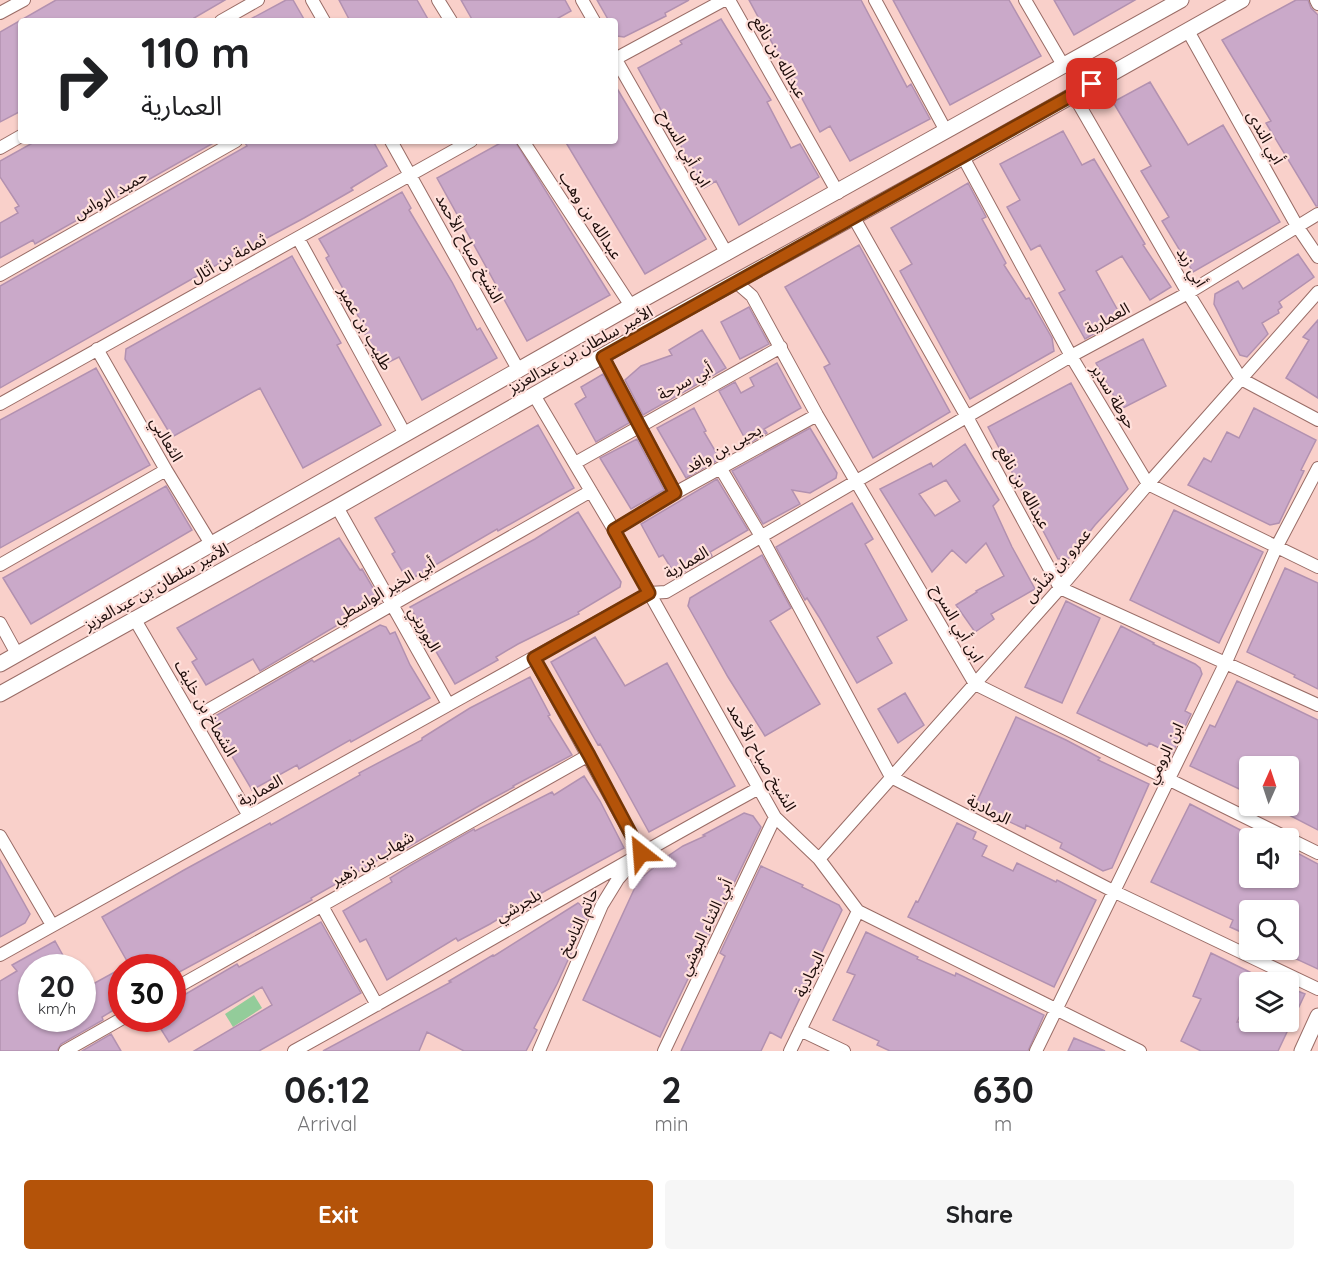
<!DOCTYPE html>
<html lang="en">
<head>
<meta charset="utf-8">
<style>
	body { margin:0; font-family:Quicksand,"Noto Sans Arabic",sans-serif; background:#f6f6f6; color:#202124; height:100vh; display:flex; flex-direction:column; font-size:22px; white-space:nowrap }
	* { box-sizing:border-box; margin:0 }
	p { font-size:20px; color:#757577 }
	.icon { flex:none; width:33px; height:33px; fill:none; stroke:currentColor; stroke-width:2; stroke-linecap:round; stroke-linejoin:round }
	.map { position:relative; height:1051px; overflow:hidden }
	.panel { display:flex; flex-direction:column; background:#fff; flex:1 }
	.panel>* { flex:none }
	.hud { position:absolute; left:18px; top:18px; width:600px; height:126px; border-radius:6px; box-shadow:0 2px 4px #0004; background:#fff; color:#202124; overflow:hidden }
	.needle { width:39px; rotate:3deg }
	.controls { position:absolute; left:1239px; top:756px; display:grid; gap:12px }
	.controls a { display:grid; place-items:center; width:60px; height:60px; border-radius:6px; background:#fff; box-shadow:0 2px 4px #0004; font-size:30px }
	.speed { position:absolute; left:18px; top:954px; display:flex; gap:12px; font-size:30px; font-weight:700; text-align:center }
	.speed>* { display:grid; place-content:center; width:78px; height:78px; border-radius:50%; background:#fff; box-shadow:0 2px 4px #0004; line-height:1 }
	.speed small { font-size:15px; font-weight:400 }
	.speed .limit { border:9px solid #d22; background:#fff; color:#111 }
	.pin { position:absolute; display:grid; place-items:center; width:51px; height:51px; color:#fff; margin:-26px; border-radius:12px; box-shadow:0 3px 9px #0006 }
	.me { position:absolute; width:66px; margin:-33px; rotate:332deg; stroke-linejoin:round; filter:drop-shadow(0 0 4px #0008) }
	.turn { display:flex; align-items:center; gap:21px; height:126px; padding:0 24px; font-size:27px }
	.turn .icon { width:78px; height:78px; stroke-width:2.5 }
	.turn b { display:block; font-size:42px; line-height:51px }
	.eta { display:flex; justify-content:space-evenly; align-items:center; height:102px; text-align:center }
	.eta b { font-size:36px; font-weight:800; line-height:42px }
	.primary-button { display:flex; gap:12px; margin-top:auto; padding:12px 24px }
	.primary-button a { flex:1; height:69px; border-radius:6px; background:#b45309; color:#fff; font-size:24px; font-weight:800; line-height:69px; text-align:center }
	.primary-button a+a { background:#f6f6f6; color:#202124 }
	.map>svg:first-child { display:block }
</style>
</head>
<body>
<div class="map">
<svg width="1318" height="1051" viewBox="0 0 1318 1051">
	<rect width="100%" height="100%" fill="#f9d0ca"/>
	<path fill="#93cc9a" d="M254 995 262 1008 233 1027 225 1014Z"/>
	<path fill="#caa9c9" stroke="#b291b0" stroke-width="1.5" fill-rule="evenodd" d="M56 0H225L194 18 196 21H21V111L0 122V32Z
		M286 0H293L305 21H247Z
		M339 0H417L429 21H350Z
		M461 0H565L571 11 553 21H473Z
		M597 0H689L665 13 666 16 624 37 617 36 615 33V21H609Z
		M749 0H861L907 87 911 84 930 119 850 161 830 126 820 132Z
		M893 0H1009L1041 56 950 105Z
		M1054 0H1135L1074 35Z
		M1296 0H1308L1311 8 1318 15V206H1316L1266 123 1271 121 1222 40Z
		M721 19 771 100 767 102 791 148 800 144 819 177 739 225 716 181 704 188 638 68 682 44 680 41Z
		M1150 82 1188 145 1223 125 1280 222 1193 272 1162 221 1169 217 1141 171 1151 166 1113 102Z
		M615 85 706 239 645 274 565 141H615Z
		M1063 131 1082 165 1094 159 1145 244 1143 245 1171 287 1150 300 1122 256 1096 271 1122 318 1085 339 1059 293 1065 290 1040 245 1031 250 1007 207 1020 200 1000 164Z
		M36 141H217L35 244 33 240 0 258V223L18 213 15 208 19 206 0 177V161Z
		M244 141H373L387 166 351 188 353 190 304 218 220 263 0 388V286L247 146Z
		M504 141H515L610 295 527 341 437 178Z
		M968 183 986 217 982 219 1006 263 1004 265 1026 299 1029 298 1052 338 1054 351 970 399 900 271 912 264 891 228Z
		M402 192 411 208 409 210 452 282 477 330 480 328 497 358 422 400 399 357 383 365 365 334 367 332 326 258 329 256 319 239Z
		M859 245 950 412 873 458 824 367 830 364 785 287Z
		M1298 254 1314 277 1279 302 1282 307 1278 310 1279 313 1262 323 1268 334 1247 357 1240 355 1214 304 1215 294 1238 281 1243 289Z
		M292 256 341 343 337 345 381 425 303 468 260 388 172 437 125 359 126 349Z
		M749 307 769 344 740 359 721 322Z
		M1318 320V398L1286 378 1309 340 1303 337Z
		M702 330 726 368 643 415 625 380 641 366 672 355 669 350Z
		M1143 339 1166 386 1121 409 1096 363Z
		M777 363 801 408 764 429 767 433 748 444 719 391 735 382 741 393 754 386 750 378Z
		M96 368 150 465 0 548V420Z
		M603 374 629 423 596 442 575 404 586 397 581 387Z
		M1071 383 1128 489 1095 525 1069 558 1058 559 988 427Z
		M694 408 706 431 704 432 720 459 686 478 657 428Z
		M1254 408 1316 440 1301 470 1304 471 1279 523 1270 525 1188 485 1204 458 1211 462 1227 432 1239 438Z
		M538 425 574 488 498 531 497 529 408 581 392 554 395 552 375 518Z
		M810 428 837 473 836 478 810 493 792 490 800 504 763 524 732 471Z
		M637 439 664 490 631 509 600 458Z
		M965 444 999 500 993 506 1012 547 1035 589 991 614 994 619 975 632 956 605 977 592 976 591 1004 576 986 543 966 563 952 550 932 572 880 489 931 463 933 467ZM946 480 960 501 935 516 919 494Z
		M717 479 748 530 710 552 712 556 676 576 663 555 659 557 641 524Z
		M166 486 192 530 31 624 3 578Z
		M852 503 873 539 865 544 907 620 877 637 892 663 857 683 819 617 807 598 805 600 776 547Z
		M1174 510 1263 552 1219 643 1130 600Z
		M578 512 621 582 620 587 578 612 579 614 518 644 496 657 498 660 455 684 410 607 535 539Z
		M339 538 360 570 362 569 380 600 260 671 253 659 206 685 192 662 197 659 177 628Z
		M762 555 791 608 770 621 820 704 765 736 728 677 688 606 690 598Z
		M1285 568 1318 583V689L1294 677 1295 675 1247 652Z
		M1066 601 1100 618 1062 703 1025 687Z
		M380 625 386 627 390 634 395 632 410 665 430 698 351 742 350 740 299 769 297 765 252 790 210 719 312 660 314 662Z
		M1121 626 1154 643 1153 644 1195 664 1200 668 1202 674 1185 711 1191 714 1172 754 1149 743 1147 746 1077 713Z
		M595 637 625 686 667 663 735 786 649 832 616 772 600 744 598 745 551 662Z
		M530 677 550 715 548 716 572 755 513 786 514 787 484 803 403 850 401 847 311 898 312 900 172 976V968H131L102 917 184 870 270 823 271 825 360 775 359 773 422 740V738L470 708Z
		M1237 681 1318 720V830L1289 815 1288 766H1250V794L1190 766 1210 725 1215 727Z
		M905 693 924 725 898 743 878 709Z
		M1016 717 1066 740 1100 758 1098 760 1149 784 1112 868 1103 871 1060 848 1062 843 1026 825 1025 829 975 806Z
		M584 776 600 801 624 848 536 896 490 924 458 941 456 938 387 980 366 939 360 942 343 911 392 882 390 878 411 865 474 829 475 831 552 792 554 795Z
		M1190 804 1250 835V878H1288V848L1318 864V969L1277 950H1288V910H1250V936L1230 927 1233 920 1151 882Z
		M744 813 753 816 761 827 660 1037 583 1000 638 881 665 858 683 846 705 836 703 835Z
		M957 823 976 832 973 839 987 846 982 856 1013 871 1017 863 1056 882 1057 880 1096 900 1054 987 908 917 916 901 918 902Z
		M0 860 30 914 25 923 0 937Z
		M761 866 803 885 802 887 839 905 842 910 781 1038 770 1032 761 1051H681L725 956 720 953Z
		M578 903 590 912 557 984 534 1028 537 1030 526 1051H464L427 1032 419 1051H323L451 982 449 981 493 955 494 956Z
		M321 922 361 993 259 1051H194L272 1005 262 987 169 1042 154 1018H172V1002L237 964 239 967Z
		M866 932 918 957 917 959 955 976 956 973 1044 1015 1028 1051H890L877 1045 879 1041 833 1020 855 975 847 972Z
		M55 941 70 968H32V1018H82V990L122 968V1005L102 1017 103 1020 61 1044 57 1051H0V981L17 971 12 965Z
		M1211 953 1270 982H1250V994L1237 1022H1288V987L1305 994 1278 1051H1201L1181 1041 1201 999 1193 996Z
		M111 1034 121 1051H82Z
		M1074 1038 1105 1051H1068Z"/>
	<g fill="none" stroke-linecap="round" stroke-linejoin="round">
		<defs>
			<path id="minor" d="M312 0 324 21
				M438 0 451 21
				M582 0 594 21
				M729 0 838 193
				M875 0 946 131
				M1025 0 1063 65
				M1316 0 1318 4
				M0 13 24 0
				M221 21 258 0
				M1188 31 1297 226 1318 257
				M615 58 727 254
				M615 59 724 0
				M1073 94 1188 293 1241 379 1318 420
				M391 141 519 371
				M523 141 631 306
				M0 148 21 136
				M963 157 1071 356 1148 484 1318 567
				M854 218 967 417 1060 588 1318 705
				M298 238 405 434
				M0 275 236 141
				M737 283 752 296 817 415 975 684 1318 853
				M97 349 166 470 211 544
				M603 357 675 493
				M534 395 614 530 775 817 819 859 858 911 1140 1051
				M0 404 471 141
				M575 463 781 347
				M721 469 762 538 891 777 1115 892 1318 989
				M337 507 448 704
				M614 530 675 493 817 415
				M0 565 166 470
				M134 618 249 816
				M0 623 17 654
				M534 658 641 853 618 879 602 905 539 1051
				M194 718 591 491
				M0 836 52 925
				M819 859 1060 588 1148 484 1318 292
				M322 906 377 1005
				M0 955 649 593 666 592 1071 356 1188 293 1318 214
				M172 990 589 755
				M800 1030 844 1051
				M65 1051 123 1018
				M294 1051C450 965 603 873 759 788
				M664 1051 775 817
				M790 1051 858 911
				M1036 1051 1226 662 1276 548 1318 468"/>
			<path id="tertiary" d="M0 664 631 306 1181 0
				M0 694 337 507 648 330 963 157 1242 0
				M1302 1051 1318 1016"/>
		</defs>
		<use href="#minor" stroke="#996c66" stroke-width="14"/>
		<use href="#tertiary" stroke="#996c66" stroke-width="17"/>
		<use href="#minor" stroke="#fff" stroke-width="12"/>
		<use href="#tertiary" stroke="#fff" stroke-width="15"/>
	</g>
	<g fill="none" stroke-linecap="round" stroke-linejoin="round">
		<defs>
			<path id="route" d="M641 853 589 755 534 658 649 593 614 530 675 493 603 357 1092 84"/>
		</defs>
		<use href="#route" stroke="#753606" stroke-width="15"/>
		<use href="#route" stroke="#b45309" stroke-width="10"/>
	</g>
	<g text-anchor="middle" stroke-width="4.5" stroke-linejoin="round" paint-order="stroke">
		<g font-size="16" fill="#1e0d0b" stroke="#ffe0db">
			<text transform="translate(780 57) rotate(60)" y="6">عبدالله بن نافع</text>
			<text transform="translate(1266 137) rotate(61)" y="6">أبي الندى</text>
			<text transform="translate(685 148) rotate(60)" y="6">ابن أبي السرح</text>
			<text transform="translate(110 194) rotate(-30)" y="6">حميد الرواس</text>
			<text transform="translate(591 215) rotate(57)" y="6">عبدالله بن وهب</text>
			<text transform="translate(470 248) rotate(61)" y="6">الشيخ صباح الأحمد</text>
			<text transform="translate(228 258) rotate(-29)" y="6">ثمامة بن أثال</text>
			<text transform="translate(1192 267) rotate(60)" y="6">أبي زيد</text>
			<text transform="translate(1107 318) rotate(-29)" y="6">العمارية</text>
			<text transform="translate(366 328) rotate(61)" y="6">طليب بن عمير</text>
			<text transform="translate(580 349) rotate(-29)" y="6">الأمير سلطان بن عبدالعزيز</text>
			<text transform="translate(685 381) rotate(-29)" y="6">أبي سرحة</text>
			<text transform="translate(1114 396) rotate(59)" y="6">حوطة سدير</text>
			<text transform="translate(167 439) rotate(60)" y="6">الثعالبي</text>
			<text transform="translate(723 448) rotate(-29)" y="6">يحيى بن وافد</text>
			<text transform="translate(1024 487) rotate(61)" y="6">عبدالله بن نافع</text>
			<text transform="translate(686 562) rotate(-30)" y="6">العمارية</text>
			<text transform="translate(1057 565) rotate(-49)" y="6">عمرو بن شأس</text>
			<text transform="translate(156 586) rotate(-29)" y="6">الأمير سلطان بن عبدالعزيز</text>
			<text transform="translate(384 590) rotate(-30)" y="6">أبي الخير الواسطي</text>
			<text transform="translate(958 623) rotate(60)" y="6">ابن أبي السرح</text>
			<text transform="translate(425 629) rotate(61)" y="6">البوريني</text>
			<text transform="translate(206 708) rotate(60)" y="6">الشماخ بن خليف</text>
			<text transform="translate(1164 753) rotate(-64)" y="6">ابن الرومي</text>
			<text transform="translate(762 757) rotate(60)" y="6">الشيخ صباح الأحمد</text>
			<text transform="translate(260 790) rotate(-29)" y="6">العمارية</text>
			<text transform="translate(989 809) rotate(27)" y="6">الرمادية</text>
			<text transform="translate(372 858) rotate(-30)" y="6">شهاب بن زهير</text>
			<text transform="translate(518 905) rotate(-30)" y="6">بلجرشي</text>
			<text transform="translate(578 922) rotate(-65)" y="6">حاتم الناسخ</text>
			<text transform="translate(705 927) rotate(-65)" y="6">أبي الثناء البوشي</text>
			<text transform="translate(809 974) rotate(-64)" y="6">البجادية</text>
		</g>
	</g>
</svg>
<div class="controls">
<a><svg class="needle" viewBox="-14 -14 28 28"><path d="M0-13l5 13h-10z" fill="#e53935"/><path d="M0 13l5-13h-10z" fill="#757577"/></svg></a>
<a><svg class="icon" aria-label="sound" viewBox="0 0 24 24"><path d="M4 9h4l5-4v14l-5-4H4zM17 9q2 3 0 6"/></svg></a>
<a><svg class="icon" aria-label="search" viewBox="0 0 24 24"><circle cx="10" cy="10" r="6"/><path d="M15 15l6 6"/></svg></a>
<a><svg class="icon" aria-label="layers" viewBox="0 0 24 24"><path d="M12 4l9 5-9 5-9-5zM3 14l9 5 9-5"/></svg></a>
</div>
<div class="speed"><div>20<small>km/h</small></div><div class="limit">30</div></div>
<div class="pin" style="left:1092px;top:84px;background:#d93025"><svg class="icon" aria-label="arrive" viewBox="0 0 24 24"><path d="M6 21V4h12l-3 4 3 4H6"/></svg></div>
<svg class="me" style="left:641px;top:853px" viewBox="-20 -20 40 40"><path d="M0-17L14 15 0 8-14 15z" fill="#b45309" stroke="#fff" stroke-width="4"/></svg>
<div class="hud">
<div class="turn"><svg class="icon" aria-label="right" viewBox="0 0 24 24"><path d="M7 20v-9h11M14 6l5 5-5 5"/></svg><div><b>110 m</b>العمارية</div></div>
</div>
</div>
<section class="panel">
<div class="eta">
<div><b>06:12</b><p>Arrival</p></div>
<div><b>2</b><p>min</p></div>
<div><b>630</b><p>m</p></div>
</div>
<div class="primary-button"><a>Exit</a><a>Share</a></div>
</section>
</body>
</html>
